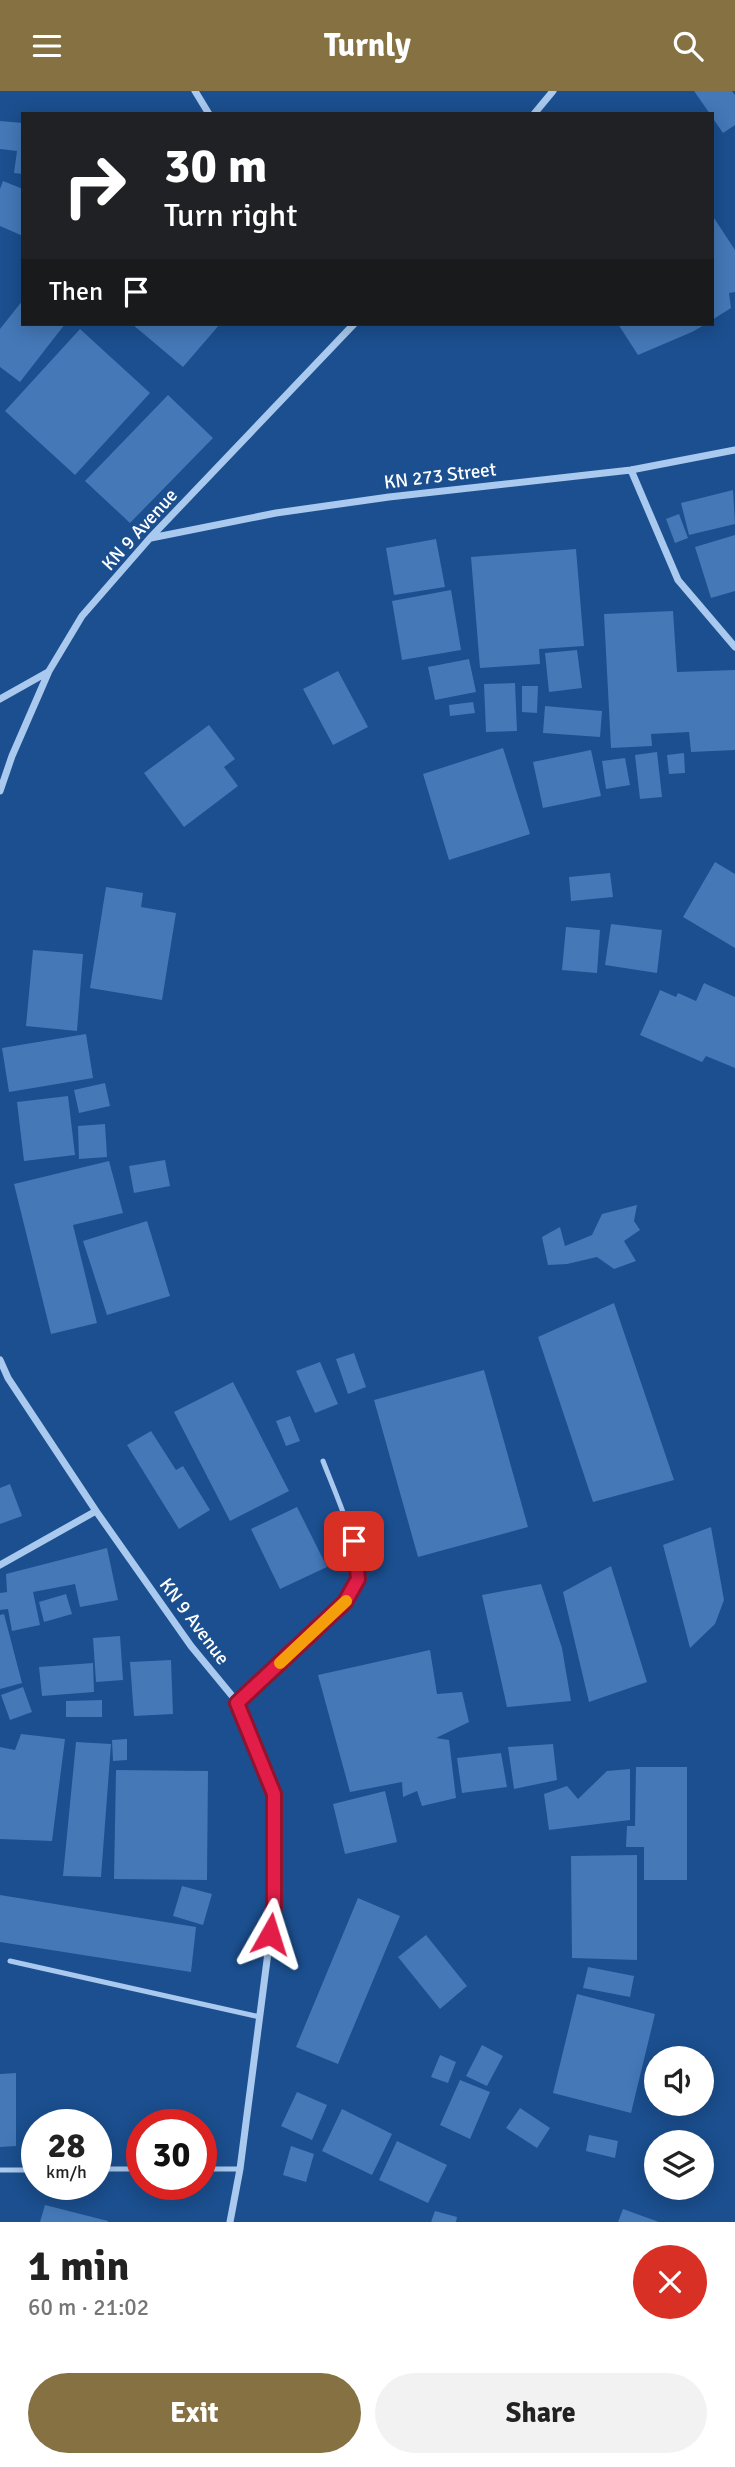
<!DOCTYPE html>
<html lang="en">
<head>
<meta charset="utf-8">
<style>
	body { margin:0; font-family:Signika,sans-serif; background:#f2f2f2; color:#222; height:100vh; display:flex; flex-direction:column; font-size:26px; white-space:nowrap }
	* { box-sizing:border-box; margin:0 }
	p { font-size:23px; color:#767676 }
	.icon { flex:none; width:38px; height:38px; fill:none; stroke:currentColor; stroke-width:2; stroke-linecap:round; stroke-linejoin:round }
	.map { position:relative; height:2131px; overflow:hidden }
	.details { display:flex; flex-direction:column; background:#fff; flex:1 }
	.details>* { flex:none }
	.guide { position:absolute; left:21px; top:21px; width:693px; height:214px; border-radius:0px; box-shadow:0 4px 18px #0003; background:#202124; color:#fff; overflow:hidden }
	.tools { position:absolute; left:644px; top:1955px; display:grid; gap:14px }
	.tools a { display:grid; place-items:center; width:70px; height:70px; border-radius:50%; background:#fff; box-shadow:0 4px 18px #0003; font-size:35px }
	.speed { position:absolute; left:21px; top:2018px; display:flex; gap:14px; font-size:35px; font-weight:700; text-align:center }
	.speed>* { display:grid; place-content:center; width:91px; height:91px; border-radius:50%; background:#fff; box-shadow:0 4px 18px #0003; line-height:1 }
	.speed small { font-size:18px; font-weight:400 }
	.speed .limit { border:10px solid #d22; background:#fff; color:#111 }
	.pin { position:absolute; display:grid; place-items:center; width:60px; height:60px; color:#fff; margin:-30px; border-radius:14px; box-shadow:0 4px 10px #0006 }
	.me { position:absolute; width:77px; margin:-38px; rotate:6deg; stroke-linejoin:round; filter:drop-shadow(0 0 5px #0008) }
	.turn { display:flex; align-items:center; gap:24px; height:147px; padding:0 28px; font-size:32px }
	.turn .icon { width:91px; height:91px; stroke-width:2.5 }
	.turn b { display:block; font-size:49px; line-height:60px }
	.then { display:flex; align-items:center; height:66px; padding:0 28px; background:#0003; gap:14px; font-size:26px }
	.round { display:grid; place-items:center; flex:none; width:74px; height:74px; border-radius:37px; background:#f2f2f2 }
	.head { display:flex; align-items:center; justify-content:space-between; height:119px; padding:0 28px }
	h1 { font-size:42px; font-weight:700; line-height:52px }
	.button { display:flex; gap:14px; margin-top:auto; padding:14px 28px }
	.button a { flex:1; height:80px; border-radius:42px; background:#857141; color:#fff; font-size:28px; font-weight:700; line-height:80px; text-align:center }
	.button a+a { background:#f2f2f2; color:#222 }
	header { display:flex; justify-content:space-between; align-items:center; height:91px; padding:0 28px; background:#857141; color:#fff; font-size:32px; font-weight:700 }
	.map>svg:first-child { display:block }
</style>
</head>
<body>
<header><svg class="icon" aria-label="menu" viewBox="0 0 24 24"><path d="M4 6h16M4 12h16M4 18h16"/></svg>Turnly<svg class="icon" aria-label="search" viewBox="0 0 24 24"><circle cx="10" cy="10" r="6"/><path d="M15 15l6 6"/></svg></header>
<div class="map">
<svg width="735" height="2131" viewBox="0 0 735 2131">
	<rect width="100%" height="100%" fill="#1b4f8f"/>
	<path fill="#4478b7" d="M694 0H732L735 4V34L723 42 712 26V23H710Z
		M0 30 23 32V83L14 82 17 60 0 58Z
		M3 90 23 98V145L0 135V98Z
		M712 124 735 159V201L729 202 731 217 712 229Z
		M23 209V233H65L20 291 0 276V238Z
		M132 233H220L183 276Z
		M618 233H706L692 241 638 264Z
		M80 238 150 302 75 384 5 320Z
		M168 304 213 347 130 432 85 390Z
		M733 399 735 433 689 444 681 412Z
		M679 423 688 447 675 452 666 428Z
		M735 444V500L711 507 695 456Z
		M436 448 445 496 394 504 386 457Z
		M576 458 584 555 539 558 540 573 480 577 471 466Z
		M451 499 461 559 402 569 392 510Z
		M673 520 677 581 735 579V659L691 661 689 641 651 643 652 655 611 657 604 523Z
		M577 559 582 597 549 601 545 562Z
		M469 568 476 601 435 609 428 576Z
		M338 580 368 636 333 654 303 598Z
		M515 592 517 640 486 641 484 593Z
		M522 595H538L537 622 522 621Z
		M473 611 475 622 450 625 449 614Z
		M545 615 602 620 600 646 543 642Z
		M209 634 235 668 224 676 238 695 184 736 144 682Z
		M503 657 530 743 449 769 423 683Z
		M591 659 601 705 543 717 533 671Z
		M657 661 662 706 640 708 635 664Z
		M684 662 685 682 669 683 667 664Z
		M625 667 630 694 606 698 602 670Z
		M715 771 735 783V857L683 826Z
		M610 782 613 806 571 810 569 786Z
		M106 796 143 802 141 816 176 822 162 909 90 897Z
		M611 833 662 839 657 882 605 874Z
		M566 836 600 839 597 882 562 879Z
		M33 859 83 863 77 940 26 935Z
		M704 892 735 906V977L706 965 702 971 640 944 660 899 676 906 678 902 696 910Z
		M86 943 93 987 9 1001 2 957Z
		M105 992 110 1015 79 1022 74 999Z
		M68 1005 75 1064 24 1070 17 1011Z
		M105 1033 107 1066 79 1068 78 1035Z
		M165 1069 170 1095 134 1102 129 1075Z
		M109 1070 123 1122 73 1134 97 1232 51 1243 14 1093Z
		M637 1114 634 1130 640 1139 624 1150 636 1170 614 1178 597 1166 567 1173 548 1174 542 1146 560 1136 565 1155 592 1144 602 1123Z
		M147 1130 170 1205 107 1224 83 1150Z
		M614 1212 674 1389 593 1411 538 1246Z
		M354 1262 366 1296 348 1303 336 1268Z
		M320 1271 338 1313 315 1322 296 1280Z
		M484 1279 528 1436 418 1466 374 1309Z
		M233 1291 289 1400 230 1430 174 1321Z
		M290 1325 300 1350 286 1355 276 1330Z
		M151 1340 176 1379 183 1375 210 1419 179 1438 127 1354Z
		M10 1393 22 1425 0 1433V1397Z
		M297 1416 327 1476 280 1498 251 1438Z
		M711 1436 724 1509 715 1533 690 1557 663 1454Z
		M107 1457 118 1509 80 1516 75 1493 33 1501 40 1534 12 1540 8 1518 0 1519V1502L7 1501 6 1483Z
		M611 1475 647 1591 589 1611 563 1501Z
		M541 1493 562 1557 571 1610 507 1616 482 1504Z
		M66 1503 72 1523 44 1531 39 1511Z
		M4 1523 22 1592 0 1598V1524Z
		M120 1545 123 1589 96 1591 93 1547Z
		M430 1559 437 1603 462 1601 469 1631 436 1647 449 1649 456 1707 422 1715 417 1700 403 1706 402 1691 350 1701 318 1584Z
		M171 1569 173 1623 134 1625 130 1571Z
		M93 1572 94 1601 42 1605 39 1576Z
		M23 1596 32 1621 10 1629 1 1604Z
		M102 1609V1626H66V1610Z
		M21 1643 65 1648 52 1750 0 1748V1656L15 1659Z
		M127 1648V1669L113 1670 112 1649Z
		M76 1651 111 1653 101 1786 63 1785Z
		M553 1653 557 1689 514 1698 508 1656Z
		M501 1662 507 1696 462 1702 457 1667Z
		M636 1676H687V1789H644V1756H626L627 1735H635Z
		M630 1678V1729L549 1739 544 1703 567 1695 578 1708 607 1680Z
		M116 1679 208 1680 207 1789 114 1788Z
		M385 1700 397 1751 345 1763 333 1713Z
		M637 1764V1869L572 1867 571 1765Z
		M182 1795 212 1803 203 1834 173 1825Z
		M0 1804 196 1836 191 1881 0 1851Z
		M358 1807 400 1825 338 1973 296 1956Z
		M426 1844 467 1895 440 1918 398 1866Z
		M588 1876 634 1885 630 1906 583 1897Z
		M577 1903 655 1923 631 2022 553 2002Z
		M482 1954 503 1965 487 1995 466 1985Z
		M440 1964 456 1971 448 1992 431 1986Z
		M16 1982V2055L0 2056V1983Z
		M460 1989 490 2001 470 2048 440 2034Z
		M297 2001 327 2014 312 2049 281 2035Z
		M520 2017 550 2037 537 2057 506 2037Z
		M342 2018 392 2043 372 2084 322 2060Z
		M589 2044 618 2050 615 2067 586 2060Z
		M397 2050 447 2074 428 2112 379 2089Z
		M291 2055 314 2063 306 2091 283 2084Z
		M45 2114 108 2130V2131H40Z
		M623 2118 659 2131H618Z
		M435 2120 457 2126 456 2131H431Z"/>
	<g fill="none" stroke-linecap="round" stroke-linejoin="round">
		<path stroke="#a9c9ee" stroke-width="5" d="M238 1612C260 1591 353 1512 358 1489 364 1465 332 1394 323 1370
			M10 1870 260 1926
			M96 2078H142
			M201 2078H240
			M0 2079H37"/>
		<path stroke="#a9c9ee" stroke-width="7" d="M195 0 209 23
			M534 23 553 0
			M631 379 678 489 735 556
			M151 447 276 422 389 406 631 379 735 359
			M0 608 48 581
			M0 700 12 665 49 580 82 525 150 447 354 233
			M0 1269 8 1287 96 1420 191 1555 238 1612 274 1703V1815L240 2078 230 2131
			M0 1474 96 1420"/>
	</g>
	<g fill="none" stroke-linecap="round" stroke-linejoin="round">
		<defs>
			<path id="route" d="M270 1843 274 1815V1703L237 1612 345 1511 358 1488 354 1450"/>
		</defs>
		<use href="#route" stroke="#92132f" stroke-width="18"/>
		<use href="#route" stroke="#e11d48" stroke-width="12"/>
		<path stroke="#f59e0b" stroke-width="12" d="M280 1572 346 1510"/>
	</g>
	<g text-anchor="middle" stroke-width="5" stroke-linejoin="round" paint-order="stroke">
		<g font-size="19" fill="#fff" stroke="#1b4f8f">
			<text transform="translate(440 384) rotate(-7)" y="7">KN 273 Street</text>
			<text transform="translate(139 438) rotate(-48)" y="7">KN 9 Avenue</text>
			<text transform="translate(195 1530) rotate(53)" y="7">KN 9 Avenue</text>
		</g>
	</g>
</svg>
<div class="tools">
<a><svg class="icon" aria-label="sound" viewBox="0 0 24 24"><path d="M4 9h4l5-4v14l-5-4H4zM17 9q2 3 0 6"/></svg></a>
<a><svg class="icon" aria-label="layers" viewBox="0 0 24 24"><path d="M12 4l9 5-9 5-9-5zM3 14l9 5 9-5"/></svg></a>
</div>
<div class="speed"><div>28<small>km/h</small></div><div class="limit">30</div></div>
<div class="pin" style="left:354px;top:1450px;background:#d93025"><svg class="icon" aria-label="arrive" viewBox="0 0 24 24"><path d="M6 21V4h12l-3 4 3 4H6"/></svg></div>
<svg class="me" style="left:270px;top:1843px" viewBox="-20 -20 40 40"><path d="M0-17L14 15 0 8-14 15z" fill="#e11d48" stroke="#fff" stroke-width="4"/></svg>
<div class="guide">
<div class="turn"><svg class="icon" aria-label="right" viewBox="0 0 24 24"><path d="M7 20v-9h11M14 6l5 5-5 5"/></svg><div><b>30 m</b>Turn right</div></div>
<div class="then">Then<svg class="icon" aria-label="arrive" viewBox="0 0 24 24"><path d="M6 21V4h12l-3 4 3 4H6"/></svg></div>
</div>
</div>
<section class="details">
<div class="head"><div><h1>1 min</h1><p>60 m · 21:02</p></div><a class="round" style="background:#d93025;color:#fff"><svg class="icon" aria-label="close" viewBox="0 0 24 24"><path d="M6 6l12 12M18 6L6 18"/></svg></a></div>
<div class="button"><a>Exit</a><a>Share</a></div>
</section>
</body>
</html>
